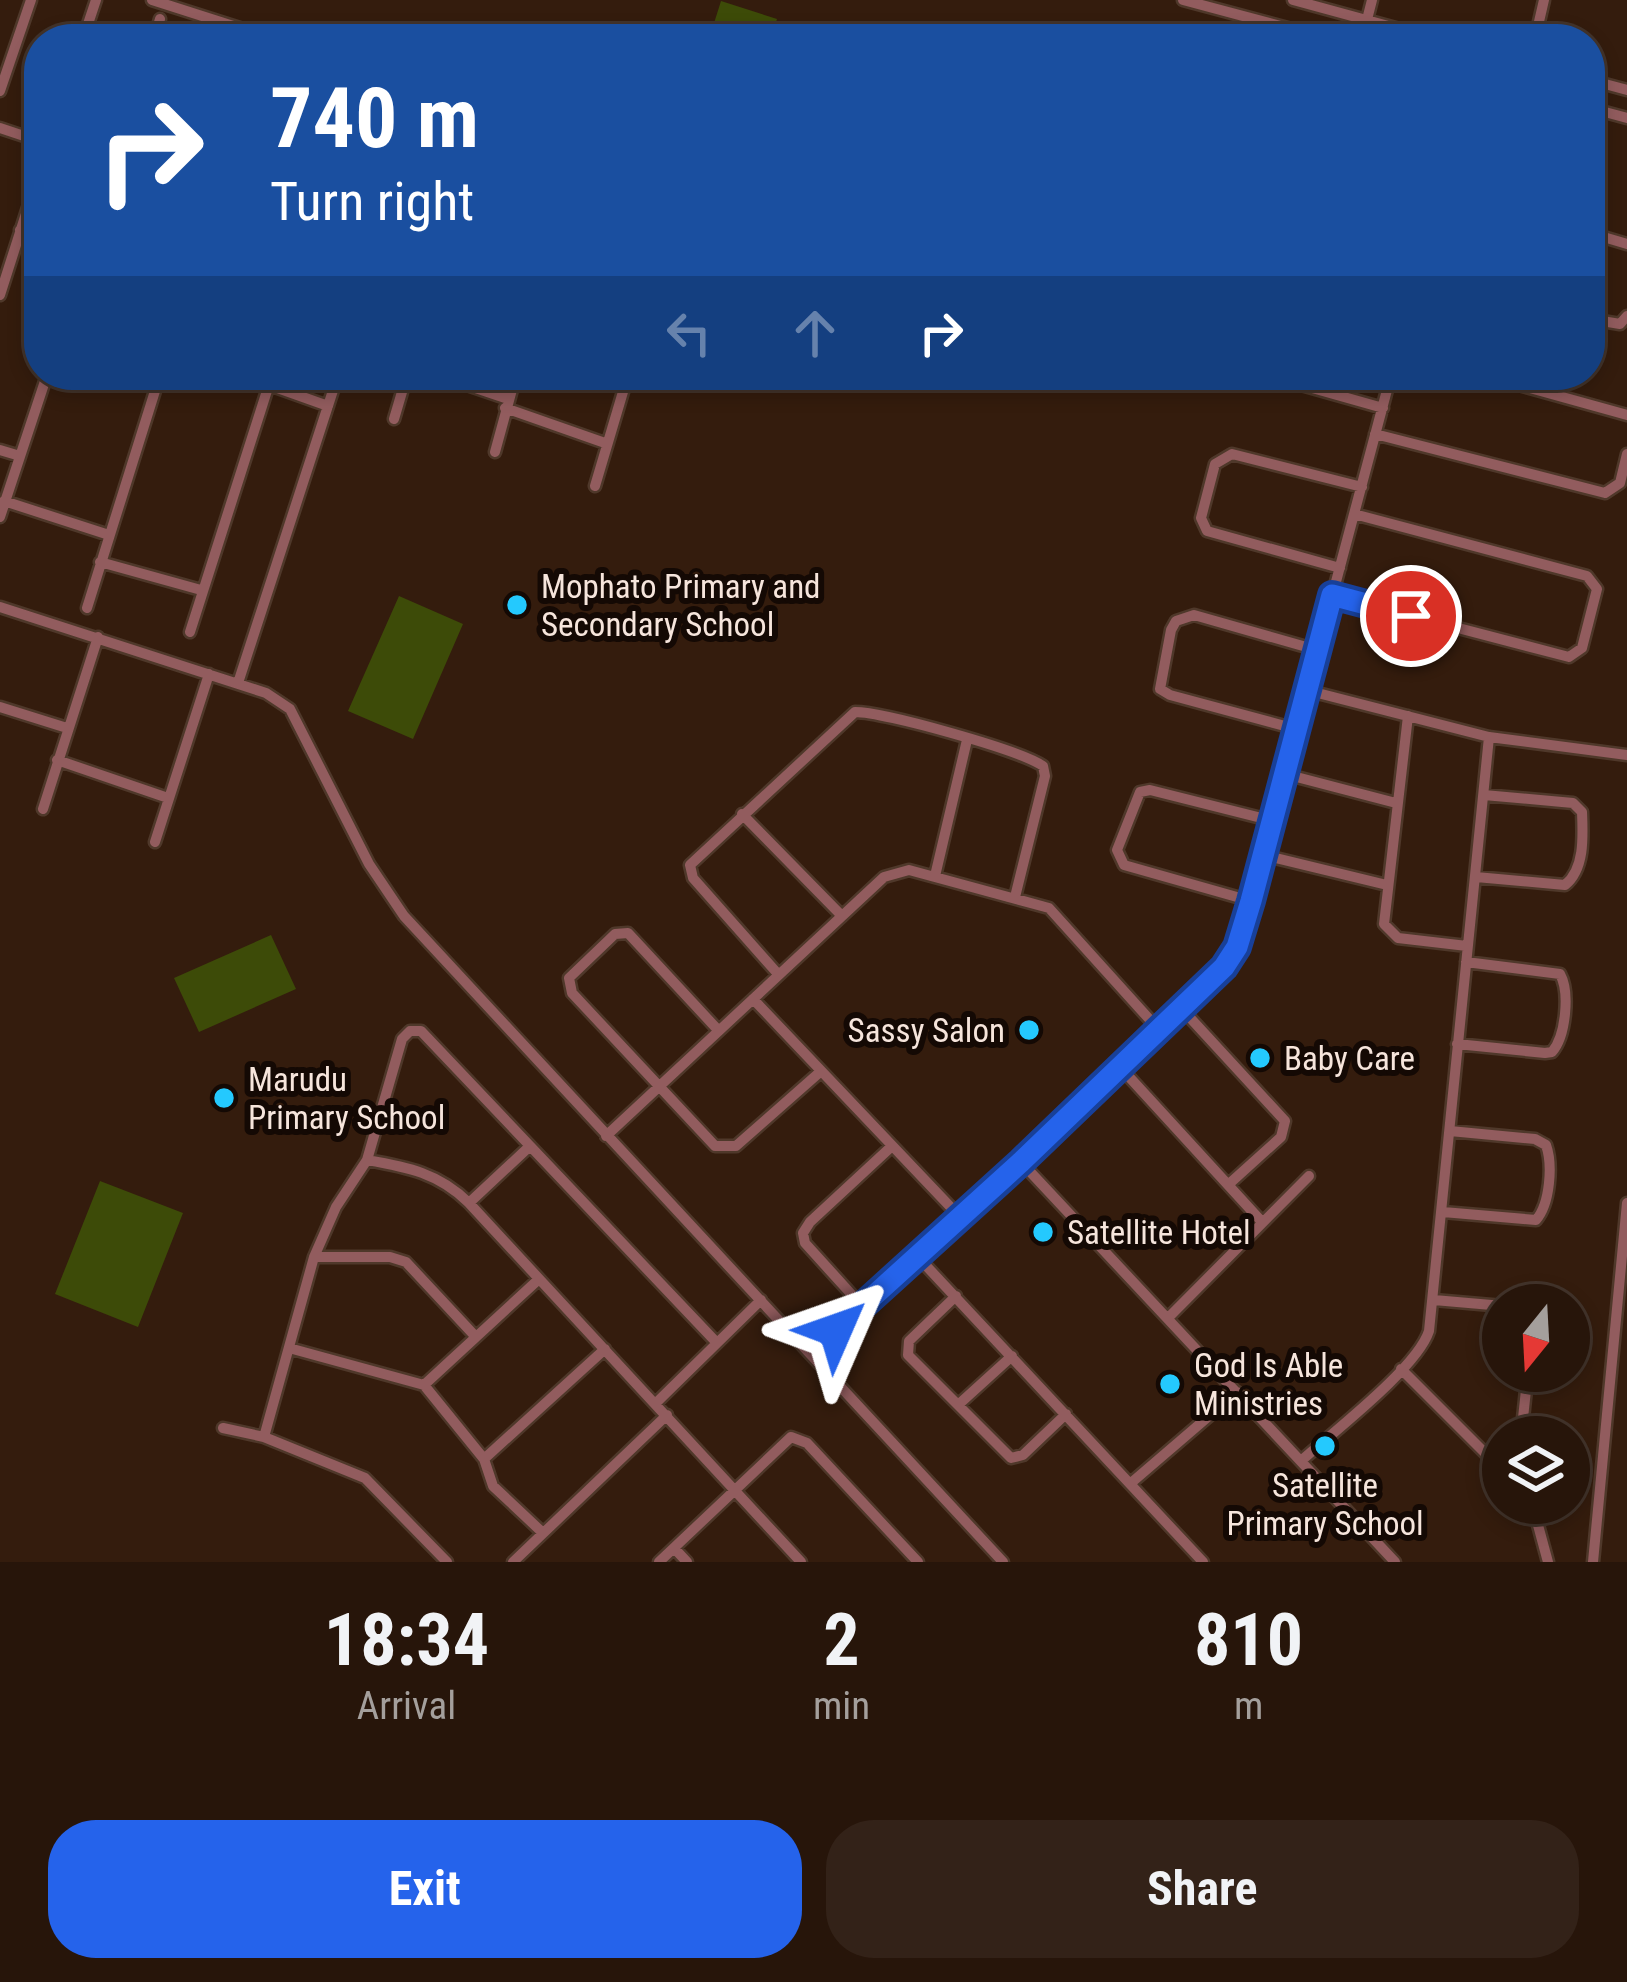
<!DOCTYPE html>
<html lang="en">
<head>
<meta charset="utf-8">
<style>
	body { margin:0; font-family:"Roboto Condensed",sans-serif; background:#332218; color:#f1f3f6; height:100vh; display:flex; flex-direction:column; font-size:45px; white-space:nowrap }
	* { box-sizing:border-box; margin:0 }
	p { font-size:39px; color:#a49f9c }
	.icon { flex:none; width:66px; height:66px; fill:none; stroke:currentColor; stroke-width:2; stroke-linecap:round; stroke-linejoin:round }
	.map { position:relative; height:1562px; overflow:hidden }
	.details { display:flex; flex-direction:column; background:#27150a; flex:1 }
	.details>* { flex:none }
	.banner { position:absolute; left:24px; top:24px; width:1581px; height:366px; border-radius:48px; box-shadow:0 6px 18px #0003,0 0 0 3px #43342b; background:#1a4fa0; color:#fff; overflow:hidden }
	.needle { width:78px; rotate:198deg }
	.buttons { position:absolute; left:1482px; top:1284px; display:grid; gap:24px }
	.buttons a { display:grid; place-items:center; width:108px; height:108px; border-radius:50%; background:#27150a; box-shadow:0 6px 18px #0003,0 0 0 3px #43342b; font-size:60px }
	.pin { position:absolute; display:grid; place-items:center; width:102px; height:102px; color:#fff; margin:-51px; border:6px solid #fff; border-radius:50%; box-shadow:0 3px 12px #0007 }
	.me { position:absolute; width:132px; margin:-66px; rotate:47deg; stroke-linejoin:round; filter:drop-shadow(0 0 9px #0008) }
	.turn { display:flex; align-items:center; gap:42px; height:252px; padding:0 48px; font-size:54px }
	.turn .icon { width:156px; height:156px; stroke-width:2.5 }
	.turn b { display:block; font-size:84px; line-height:102px }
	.lanes { display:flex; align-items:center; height:114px; padding:0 48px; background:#0003; justify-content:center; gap:60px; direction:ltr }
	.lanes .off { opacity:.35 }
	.eta { display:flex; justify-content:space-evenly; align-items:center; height:204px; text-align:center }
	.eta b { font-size:72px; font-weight:700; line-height:84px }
	.cta { display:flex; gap:24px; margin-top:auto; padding:24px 48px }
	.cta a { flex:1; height:138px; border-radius:48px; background:#2563eb; color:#fff; font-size:48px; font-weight:700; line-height:138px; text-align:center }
	.cta a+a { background:#332218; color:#f1f3f6 }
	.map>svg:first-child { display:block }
</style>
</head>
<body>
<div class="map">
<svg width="1627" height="1562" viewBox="0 0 1627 1562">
	<rect width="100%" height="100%" fill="#341c0d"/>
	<path fill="#3d4b08" d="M721 1 777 19 771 39H709Z
		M399 596 463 624 413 739 348 711Z
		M271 935 296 989 199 1032 174 978Z
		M100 1181 183 1213 138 1327 55 1294Z"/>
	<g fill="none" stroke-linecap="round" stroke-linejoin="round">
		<defs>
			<path id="minor" d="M152 0 274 39
				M1183 0 1329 39
				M1293 0 1436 39
				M83 39 96 0
				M154 39 160 19
				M1362 39 1372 0
				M1535 39 1544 0
				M1590 80 1627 90
				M0 91 31 0
				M1590 108 1627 118
				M0 128 39 141
				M20 230 39 236
				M1590 233 1627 244
				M0 295 39 173
				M1590 319 1620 324 1627 316
				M437 375 508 399
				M1266 375 1383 408
				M1483 375 1627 415
				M269 385 328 406
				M505 408 605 443
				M394 419 407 375
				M1375 434 1605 493 1620 483 1627 454
				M0 450 20 456
				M495 452 516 375
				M595 486 628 375
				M4 501 109 535
				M0 517 47 375
				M100 562 201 590
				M1340 568 1207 531 1201 518 1215 464 1232 454 1362 487
				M1332 595 1569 657 1582 648 1597 589 1587 576 1354 514
				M0 607 266 693 290 709 369 864 404 916 1003 1562
				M87 608 160 375
				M190 632 272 375
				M238 683 338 375
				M1306 690 1489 737 1627 755
				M0 707 67 728
				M1408 716 1384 924 1398 938 1467 946
				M1296 729 1170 695 1160 689 1171 630 1176 621 1194 615 1317 650
				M57 760 168 798
				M1285 774 1396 803
				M43 809 98 637
				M742 814 842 916
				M155 842 209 674
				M1263 855 1387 885
				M935 876 967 740
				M1476 877 1565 885C1585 869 1583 836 1582 812L1573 803 1484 795
				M1251 901 1124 865 1117 850 1140 792 1150 790 1273 821
				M778 974 693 878 690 865 855 712C884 712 1020 750 1043 766L1045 776 1015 897
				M753 999 960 1217
				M1182 1009 1285 1121 1281 1137 1229 1184
				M718 1030 628 933 615 934 569 978 572 993 715 1146H736L820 1072
				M1457 1044 1545 1053 1552 1052C1566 1036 1570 992 1560 974L1466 962
				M1121 1068 1262 1222
				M606 1136 884 877 909 870 1049 908 1160 1031
				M367 1160 402 1039 410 1031H421L717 1343
				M1021 1162 1395 1562
				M469 1203 530 1146
				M1443 1212 1536 1220C1550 1204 1553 1165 1546 1145L1535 1139 1450 1131
				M917 1256 1203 1562
				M314 1257H390L406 1262 475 1336
				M956 1296 909 1341 908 1355 1011 1458 1023 1455 1066 1414
				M1434 1300 1503 1306
				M862 1306 805 1243 803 1233 810 1222 892 1146
				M1168 1318 1309 1176
				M289 1348 424 1385 484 1459 493 1486 543 1533
				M810 1354 1021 1162 1224 967 1237 947 1251 901 1391 375
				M1401 1369 1503 1471
				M424 1385 539 1279
				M656 1403 761 1300
				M958 1405 1012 1356
				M223 1428 264 1437 365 1478 447 1562
				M264 1437 314 1257 336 1207 367 1160C407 1167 439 1173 469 1203L801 1562
				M1521 1437 1528 1371
				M484 1459 605 1349
				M1301 1461C1333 1432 1417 1368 1429 1331L1489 737
				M1131 1483 1237 1392
				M1532 1503 1548 1562
				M674 1548 687 1562
				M513 1562 667 1415
				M659 1562 791 1437 807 1443 918 1562
				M1593 1562 1627 1203"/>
		</defs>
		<use href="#minor" stroke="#4f382a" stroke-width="15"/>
		<use href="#minor" stroke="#925c5e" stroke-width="10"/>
	</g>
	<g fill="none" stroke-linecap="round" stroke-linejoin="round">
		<defs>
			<path id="route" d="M836 1330 1021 1162 1224 967 1237 947 1251 901 1332 595 1411 616"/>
		</defs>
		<use href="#route" stroke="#184099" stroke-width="30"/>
		<use href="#route" stroke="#2563eb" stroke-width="21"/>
	</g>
	<g fill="#24c9fe" stroke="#140904" stroke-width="4.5">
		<circle cx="517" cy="605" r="12"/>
		<circle cx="1029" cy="1030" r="12"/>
		<circle cx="1260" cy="1058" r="12"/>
		<circle cx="224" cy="1098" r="12"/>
		<circle cx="1043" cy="1232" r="12"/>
		<circle cx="1170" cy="1384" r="12"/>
		<circle cx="1325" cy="1446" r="12"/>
	</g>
	<g text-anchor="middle" stroke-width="12" stroke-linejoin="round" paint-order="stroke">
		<g font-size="33" fill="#f6e5dc" stroke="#140904" text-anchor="start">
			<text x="541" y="598">Mophato Primary and<tspan x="541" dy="38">Secondary School</tspan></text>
			<text x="1005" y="1042" text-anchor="end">Sassy Salon</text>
			<text x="1284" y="1070">Baby Care</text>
			<text x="248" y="1091">Marudu<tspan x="248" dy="38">Primary School</tspan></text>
			<text x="1067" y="1244">Satellite Hotel</text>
			<text x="1194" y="1377">God Is Able<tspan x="1194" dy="38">Ministries</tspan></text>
			<text x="1325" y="1497" text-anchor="middle">Satellite<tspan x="1325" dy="38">Primary School</tspan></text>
		</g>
	</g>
</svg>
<div class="buttons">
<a><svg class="needle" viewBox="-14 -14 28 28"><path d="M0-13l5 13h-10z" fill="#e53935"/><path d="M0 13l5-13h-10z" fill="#a49f9c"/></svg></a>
<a><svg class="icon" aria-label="layers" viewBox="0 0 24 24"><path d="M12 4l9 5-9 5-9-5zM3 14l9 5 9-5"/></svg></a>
</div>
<div class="pin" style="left:1411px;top:616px;background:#d93025"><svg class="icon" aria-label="arrive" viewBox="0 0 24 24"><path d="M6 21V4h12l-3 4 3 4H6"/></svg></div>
<svg class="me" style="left:836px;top:1330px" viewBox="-20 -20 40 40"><path d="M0-17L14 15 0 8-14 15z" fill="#2563eb" stroke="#fff" stroke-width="4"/></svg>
<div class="banner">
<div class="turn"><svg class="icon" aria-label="right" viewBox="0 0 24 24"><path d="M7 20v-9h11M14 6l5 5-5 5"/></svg><div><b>740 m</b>Turn right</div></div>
<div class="lanes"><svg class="icon off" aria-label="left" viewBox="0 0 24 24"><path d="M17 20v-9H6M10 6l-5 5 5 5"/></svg><svg class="icon off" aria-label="ahead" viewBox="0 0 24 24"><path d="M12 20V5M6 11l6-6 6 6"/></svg><svg class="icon" aria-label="right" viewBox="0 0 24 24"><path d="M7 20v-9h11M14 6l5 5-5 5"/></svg></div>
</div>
</div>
<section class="details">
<div class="eta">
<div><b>18:34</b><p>Arrival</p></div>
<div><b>2</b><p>min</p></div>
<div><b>810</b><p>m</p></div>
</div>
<div class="cta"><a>Exit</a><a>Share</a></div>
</section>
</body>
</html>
